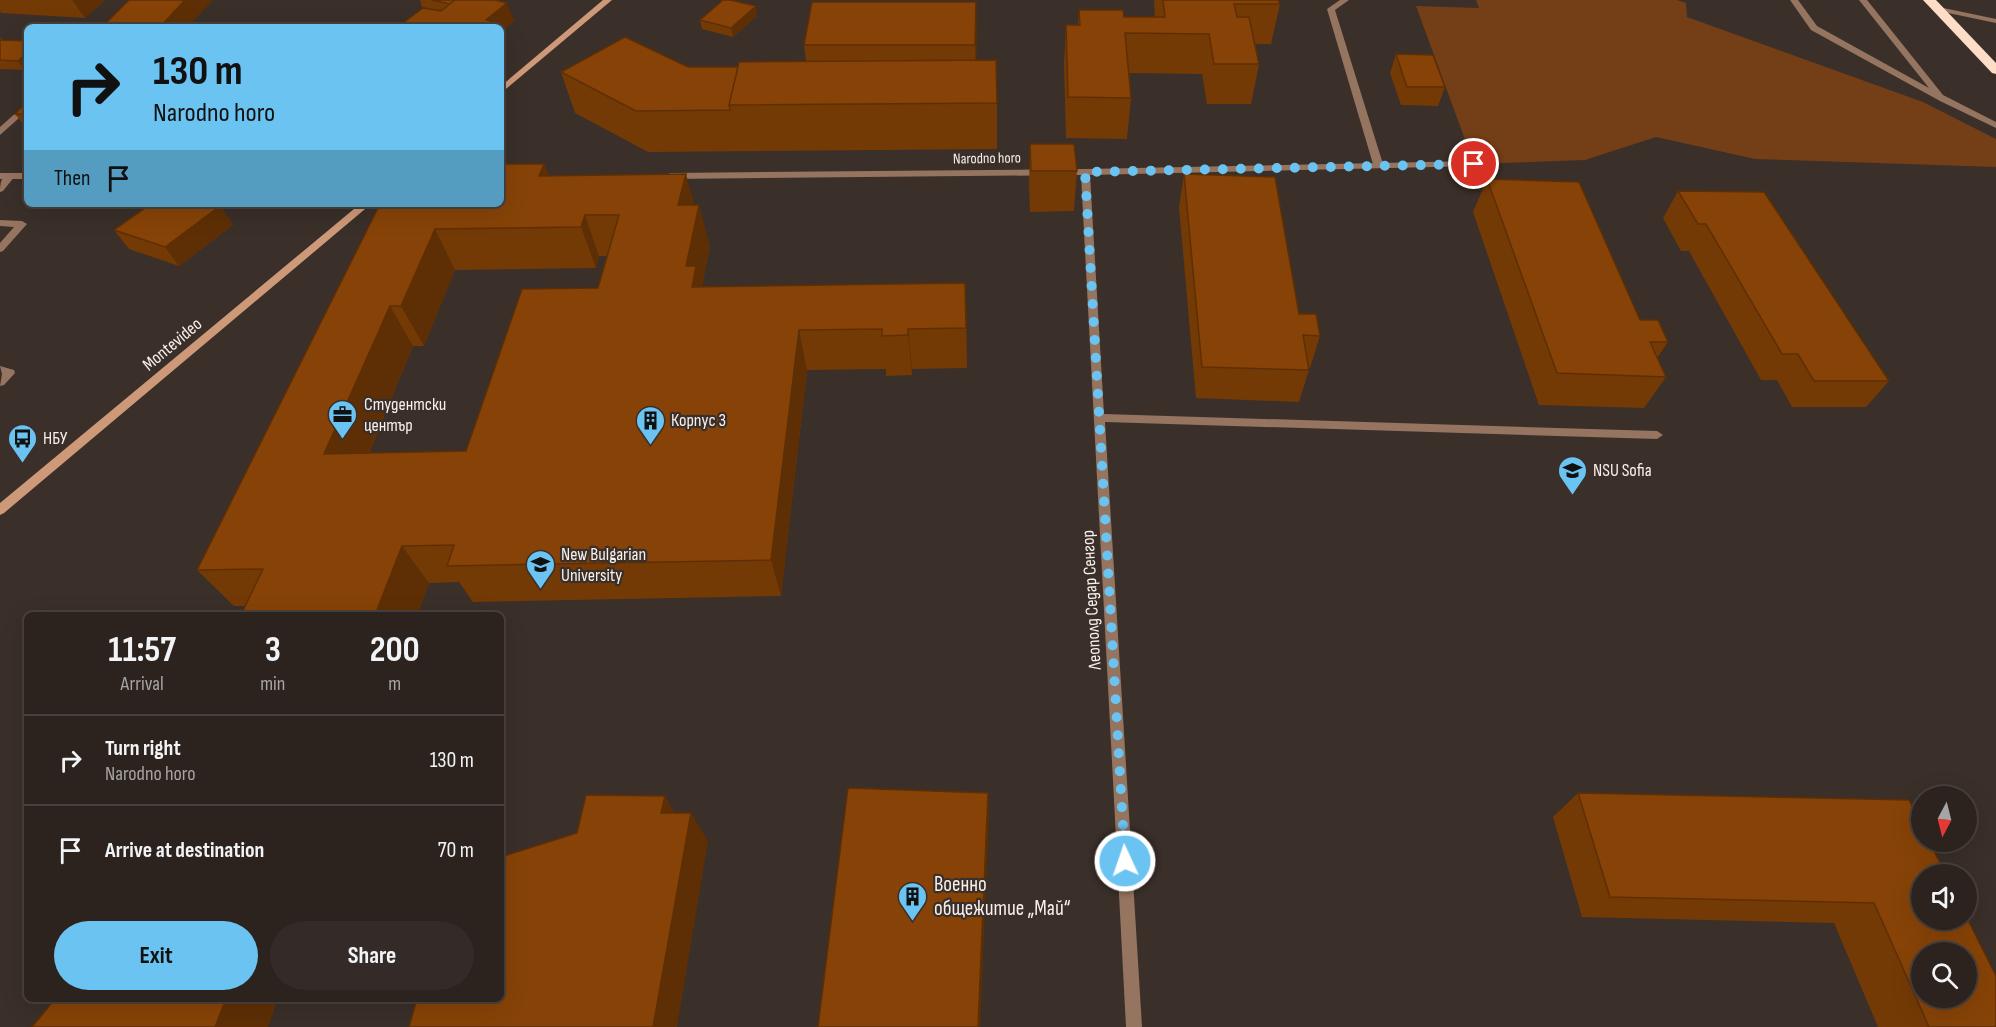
<!DOCTYPE html>
<html lang="en">
<head>
<meta charset="utf-8">
<style>
	body { margin:0; font-family:"Sofia Sans Condensed",sans-serif; background:#342b28; color:#f1f3f6; height:100vh; display:flex; flex-direction:column; font-size:22px; white-space:nowrap }
	* { box-sizing:border-box; margin:0 }
	p { font-size:20px; color:#a6a4a4 }
	.icon { flex:none; width:33px; height:33px; fill:none; stroke:currentColor; stroke-width:2; stroke-linecap:round; stroke-linejoin:round }
	.map { position:relative; flex:1; overflow:hidden }
	.panel { position:absolute; left:24px; top:612px; width:480px; height:390px; display:flex; flex-direction:column; background:#2c231f; border-radius:9px; box-shadow:0 6px 24px #0002,0 0 0 2px #48403d }
	.panel>* { flex:none }
	.hud { position:absolute; left:24px; top:24px; width:480px; height:183px; border-radius:9px; box-shadow:0 6px 24px #0002,0 0 0 2px #48403d; background:#6bc3f2; color:#111; overflow:hidden }
	.needle { width:39px; rotate:187deg }
	.tools { position:absolute; left:1911px; top:786px; display:grid; gap:12px }
	.tools a { display:grid; place-items:center; width:66px; height:66px; border-radius:50%; background:#2c231f; box-shadow:0 6px 24px #0002,0 0 0 2px #48403d; font-size:30px }
	.pin { position:absolute; display:grid; place-items:center; width:51px; height:51px; color:#fff; margin:-26px; border:3px solid #fff; border-radius:50%; box-shadow:0 2px 6px #0007 }
	.me { position:absolute; width:66px; margin:-33px; rotate:357deg; stroke-linejoin:round; filter:drop-shadow(0 0 4px #0008) }
	.turn { display:flex; align-items:center; gap:21px; height:126px; padding:0 30px; font-size:27px }
	.turn .icon { width:78px; height:78px; stroke-width:2.5 }
	.turn b { display:block; font-size:42px; line-height:51px }
	.then { display:flex; align-items:center; height:57px; padding:0 30px; background:#0003; gap:12px; font-size:22px }
	.eta { display:flex; justify-content:space-evenly; align-items:center; height:102px; text-align:center }
	.eta b { font-size:36px; font-weight:700; line-height:42px }
	.cta { display:flex; gap:12px; margin-top:auto; padding:12px 30px }
	.cta a { flex:1; height:69px; border-radius:36px; background:#6bc3f2; color:#111; font-size:24px; font-weight:700; line-height:69px; text-align:center }
	.cta a+a { background:#342b28; color:#f1f3f6 }
	ul { padding:0; list-style:none }
	li { display:flex; align-items:center; gap:18px; height:90px; padding:0 30px; border-top:2px solid #48403d }
	li div { flex:1 }
	li b { display:block; font-size:22px }
	li em { font-style:normal }
	.map>svg:first-child { display:block }
</style>
</head>
<body>
<div class="map">
<svg width="1996" height="1027" viewBox="0 0 1996 1027">
	<rect width="100%" height="100%" fill="#3a2f29"/>
	<path fill="#743e17" d="M1476 0H1677L1686 3 1687 17 1923 102 1996 139V167L1755 159 1656 137 1585 160 1474 164 1416 6 1479 8Z"/>
	<g fill="none" stroke-linecap="round" stroke-linejoin="round">
		<path fill="#957460" fill-rule="evenodd" d="M1340 0H1349L1335 10 1383 164 1378 167 1373 164 1327 9Z
			M1790 0H1798L1817 26 1929 88 1859 0H1867L1943 95 1996 122V128L1940 101 1811 30Z
			M1934 6 1996 19V23L1934 10Z
			M10 173 15 176 3 191 0 192C0 184 1 175 10 173Z
			M0 220 22 221 27 224 3 251 0 252V243L14 227 0 226Z
			M0 366 14 370 15 373 4 385 0 386 2 374Z"/>
		<path fill="#957460" fill-rule="evenodd" d="M27 103V111L0 135V127Z
			M1474 161 1479 164 1477 166 1090 175 1104 414 1657 431 1663 435 1657 439 1105 422 1142 1027H1126L1081 175 670 179 665 176 670 173 1085 169Z
			M0 173H27V179H0Z"/>
		<path fill="#cd9979" fill-rule="evenodd" d="M603 0H612L501 93V86Z
			M360 204H371L4 513 0 515V503Z"/>
		<path fill="#fddcc8" fill-rule="evenodd" d="M1923 0H1936L1996 63V74L1992 73Z"/>
	</g>
	<path fill="#743a06" fill-rule="evenodd" d="M0 0H105L85 18 1 13 0 11Z
		M420 0H495L514 21 502 31 505 41 501 45V27H404L403 23 442 11 422 7Z
		M1154 0H1278L1280 4 1271 44H1255L1259 64 1251 104H1207L1202 74 1129 73 1131 98 1127 139 1066 138 1064 65 1066 25H1078L1079 10 1124 17H1155Z
		M976 2V60L997 103V149L648 152 575 113 561 72 688 67H738L806 61 804 45Z
		M757 16 733 37 702 29 700 20Z
		M0 37 2 40 27 41V69L25 70 0 69Z
		M1396 54 1445 87 1438 106 1401 105 1390 73Z
		M27 102V129L15 114Z
		M1030 144 1077 171 1074 211 1030 212 1029 185Z
		M544 164 549 176 694 205 710 246 702 286 967 323V368L912 369V375L886 376V369L807 370 781 596 473 602 459 582 429 583 417 615H241L245 606H234L197 570 380 204H501ZM599 256H607L598 288 466 451 369 453 413 346H424L455 270 596 268Z
		M1184 174 1299 314 1320 336 1310 368H1309V370L1299 402 1196 398 1179 207Z
		M1487 179 1640 320 1668 342 1657 358 1666 377 1644 408 1539 405 1473 212Z
		M1678 191 1889 381 1866 407H1792L1777 380H1761L1689 251H1681L1663 218Z
		M220 206 233 225 179 266 129 249 114 230Z
		M1578 793 1909 800 1996 1027H1878L1834 923 1582 917 1553 817Z"/>
	<path fill="#5e2f05" d="M72 0H105L85 18Z
		M185 0H213L188 27H160Z
		M976 2 977 33 976 77 975 45Z
		M507 3 514 21 502 31 505 41 501 45V27H489L486 20Z
		M756 6 757 16 733 37 731 28Z
		M27 53V69L25 70 18 61Z
		M544 164 560 204 539 176Z
		M686 174 697 215 678 205Z
		M699 205 710 246 702 287 703 327 686 266Z
		M220 206 233 225 179 266 165 247Z
		M585 215 599 256 596 268 581 227Z
		M435 229 455 270 424 346 401 306Z
		M965 283 967 323V368L966 328Z
		M390 306 413 346 352 492 324 454Z
		M908 329 912 369V375L908 335Z
		M799 330 807 370 781 596 771 560Z
		M402 546 429 583 417 615H375Z
		M988 793 989 817 980 1027H978Z
		M665 796 682 825 661 813Z
		M691 813 708 841 677 1027H653Z
		M226 999H278L268 1027H215Z"/>
	<path fill="#874307" stroke="#5e2f05" stroke-width="1.5" fill-rule="evenodd" d="M129 0H185L160 27H102Z
		M432 0H455L450 4Z
		M455 0H495L507 3 486 20 498 23 494 27H419L403 23 423 8 441 11Z
		M723 0H730L756 6 731 28 700 20Z
		M1163 0H1278L1280 4H1234L1237 17H1249L1259 64H1214L1209 34 1125 33 1131 98 1068 97 1066 25H1080L1079 10H1123L1124 17H1165Z
		M812 2H976L975 45H804Z
		M625 37 688 67H738L729 105 730 110 636 111 561 72Z
		M0 40 27 41V53L18 61 0 60Z
		M1396 54 1433 55 1445 87H1407Z
		M996 60 997 103 729 105 739 62Z
		M27 102V114H15Z
		M1030 144H1074L1077 171H1031Z
		M501 164H544L539 176 686 174 678 205H699L686 266H696L692 287 965 283 966 328 908 329V335L882 336V329L799 330 771 560 447 566 454 545 402 546 375 615H241L263 569 197 570 380 204H501ZM585 215H619L598 288 522 289 466 451 324 454 390 306H401L435 229 581 227Z
		M1184 174 1275 177 1299 314H1316L1320 336 1303 335 1309 370 1202 367Z
		M1487 179 1579 182 1640 320H1658L1668 342H1650L1666 377 1557 373Z
		M1678 191 1764 192 1889 381H1814L1798 354H1782L1706 224H1698Z
		M151 204H213L220 206 165 247 114 230Z
		M848 788 988 793 978 1027H818Z
		M1578 793 1909 800 1922 826V842H1929L1946 874H1922V920H1966V916L1996 976V1027H1929L1874 903 1610 897ZM1922 952H1966V998H1922Z
		M586 795 665 796 661 813H691L653 1027H409L417 999H501V857L577 833Z
		M55 999H226L215 1027H32Z"/>
	<g fill="none" stroke-linecap="round" stroke-linejoin="round">
		<path stroke="#6bc3f2" stroke-width="10" stroke-dasharray="0 18" d="M1125 861 1085 172 1474 164"/>
	</g>
	<defs>
		<symbol id="office-pin" viewBox="-11 -11 22 30"><path d="M0 17L-7.5 6A9.5 9.5 0 1 1 7.5 6Z" fill="#6bc3f2" stroke="#3a2f29"/><path d="M-6-3h4V-5.5h4V-3h4V5H-6ZM-1-4.5V-3h2v-1.5ZM-6 0V1H6V0Z" fill="#111"/></symbol>
		<symbol id="building-pin" viewBox="-11 -11 22 30"><path d="M0 17L-7.5 6A9.5 9.5 0 1 1 7.5 6Z" fill="#6bc3f2" stroke="#3a2f29"/><path d="M-4-6H4V6H1V3H-1V6H-4ZM-2.5-4.3h1.7v1.8h-1.7ZM.8-4.3h1.7v1.8H.8ZM-2.5-1h1.7V.8h-1.7ZM.8-1h1.7V.8H.8Z" fill="#111"/></symbol>
		<symbol id="bus-pin" viewBox="-11 -11 22 30"><path d="M0 17L-7.5 6A9.5 9.5 0 1 1 7.5 6Z" fill="#6bc3f2" stroke="#3a2f29"/><path d="M-5-6H5V4H4V6H2V4H-2V6H-4V4H-5ZM-3.5-4V0h7V-4ZM-3.5 1.2v1.5H-2V1.2ZM2 1.2v1.5H3.5V1.2Z" fill="#111"/></symbol>
		<symbol id="school-pin" viewBox="-11 -11 22 30"><path d="M0 17L-7.5 6A9.5 9.5 0 1 1 7.5 6Z" fill="#6bc3f2" stroke="#3a2f29"/><path d="M0-5L7-2L0 1L-7-2ZM-4 1L0 2.5L4 1V4Q0 6-4 4Z" fill="#111"/></symbol>
		<symbol id="university-pin" viewBox="-11 -11 22 30"><path d="M0 17L-7.5 6A9.5 9.5 0 1 1 7.5 6Z" fill="#6bc3f2" stroke="#3a2f29"/><path d="M0-5L7-2L0 1L-7-2ZM-4 1L0 2.5L4 1V4Q0 6-4 4Z" fill="#111"/></symbol>
	</defs>
	<g fill-rule="evenodd">
		<use href="#office-pin" x="326" y="398" width="33" height="45"/>
		<use href="#building-pin" x="634" y="404" width="33" height="45"/>
		<use href="#bus-pin" x="6" y="422" width="33" height="45"/>
		<use href="#school-pin" x="1556" y="454" width="33" height="45"/>
		<use href="#university-pin" x="524" y="548" width="33" height="45"/>
		<use href="#building-pin" x="896" y="880" width="33" height="45"/>
	</g>
	<g text-anchor="middle" stroke-width="4.5" stroke-linejoin="round" paint-order="stroke">
		<g font-size="15" fill="#f8f0ec" stroke="#3a2f29">
			<text transform="translate(987 158) rotate(-1)" y="5">Narodno horo</text>
		</g>
		<g font-size="18" fill="#f8f0ec" stroke="#3a2f29">
			<text transform="translate(172 344) rotate(-40)" y="6">Montevideo</text>
			<text transform="translate(1091 600) rotate(-93)" y="6">Леополд Седар Сенгор</text>
		</g>
		<g font-size="18" fill="#f8f0ec" stroke="#3a2f29" text-anchor="start">
			<text x="364" y="410">Студентски<tspan x="364" dy="21">център</tspan></text>
			<text x="671" y="426">Корпус 3</text>
			<text x="43" y="444">НБУ</text>
			<text x="1593" y="476">NSU Sofia</text>
			<text x="561" y="560">New Bulgarian<tspan x="561" dy="21">University</tspan></text>
		</g>
		<g font-size="21" fill="#f8f0ec" stroke="#3a2f29" text-anchor="start">
			<text x="934" y="891">Военно<tspan x="934" dy="24">общежитие „Май“</tspan></text>
		</g>
	</g>
</svg>
<div class="tools">
<a><svg class="needle" viewBox="-14 -14 28 28"><path d="M0-13l5 13h-10z" fill="#e53935"/><path d="M0 13l5-13h-10z" fill="#a6a4a4"/></svg></a>
<a><svg class="icon" aria-label="sound" viewBox="0 0 24 24"><path d="M4 9h4l5-4v14l-5-4H4zM17 9q2 3 0 6"/></svg></a>
<a><svg class="icon" aria-label="search" viewBox="0 0 24 24"><circle cx="10" cy="10" r="6"/><path d="M15 15l6 6"/></svg></a>
</div>
<div class="pin" style="left:1474px;top:164px;background:#d93025"><svg class="icon" aria-label="arrive" viewBox="0 0 24 24"><path d="M6 21V4h12l-3 4 3 4H6"/></svg></div>
<svg class="me" style="left:1125px;top:861px" viewBox="-20 -20 40 40"><circle r="17" fill="#6bc3f2" stroke="#fff" stroke-width="3"/><path d="M0-11L8 9 0 5-8 9z" fill="#fff"/></svg>
<div class="hud">
<div class="turn"><svg class="icon" aria-label="right" viewBox="0 0 24 24"><path d="M7 20v-9h11M14 6l5 5-5 5"/></svg><div><b>130 m</b>Narodno horo</div></div>
<div class="then">Then<svg class="icon" aria-label="arrive" viewBox="0 0 24 24"><path d="M6 21V4h12l-3 4 3 4H6"/></svg></div>
</div>
<section class="panel">
<div class="eta">
<div><b>11:57</b><p>Arrival</p></div>
<div><b>3</b><p>min</p></div>
<div><b>200</b><p>m</p></div>
</div>
<ul>
<li><svg class="icon" aria-label="right" viewBox="0 0 24 24"><path d="M7 20v-9h11M14 6l5 5-5 5"/></svg><div><b>Turn right</b><p>Narodno horo</p></div><em>130 m</em></li>
<li><svg class="icon" aria-label="arrive" viewBox="0 0 24 24"><path d="M6 21V4h12l-3 4 3 4H6"/></svg><div><b>Arrive at destination</b></div><em>70 m</em></li>
</ul>
<div class="cta"><a>Exit</a><a>Share</a></div>
</section>
</div>
</body>
</html>
